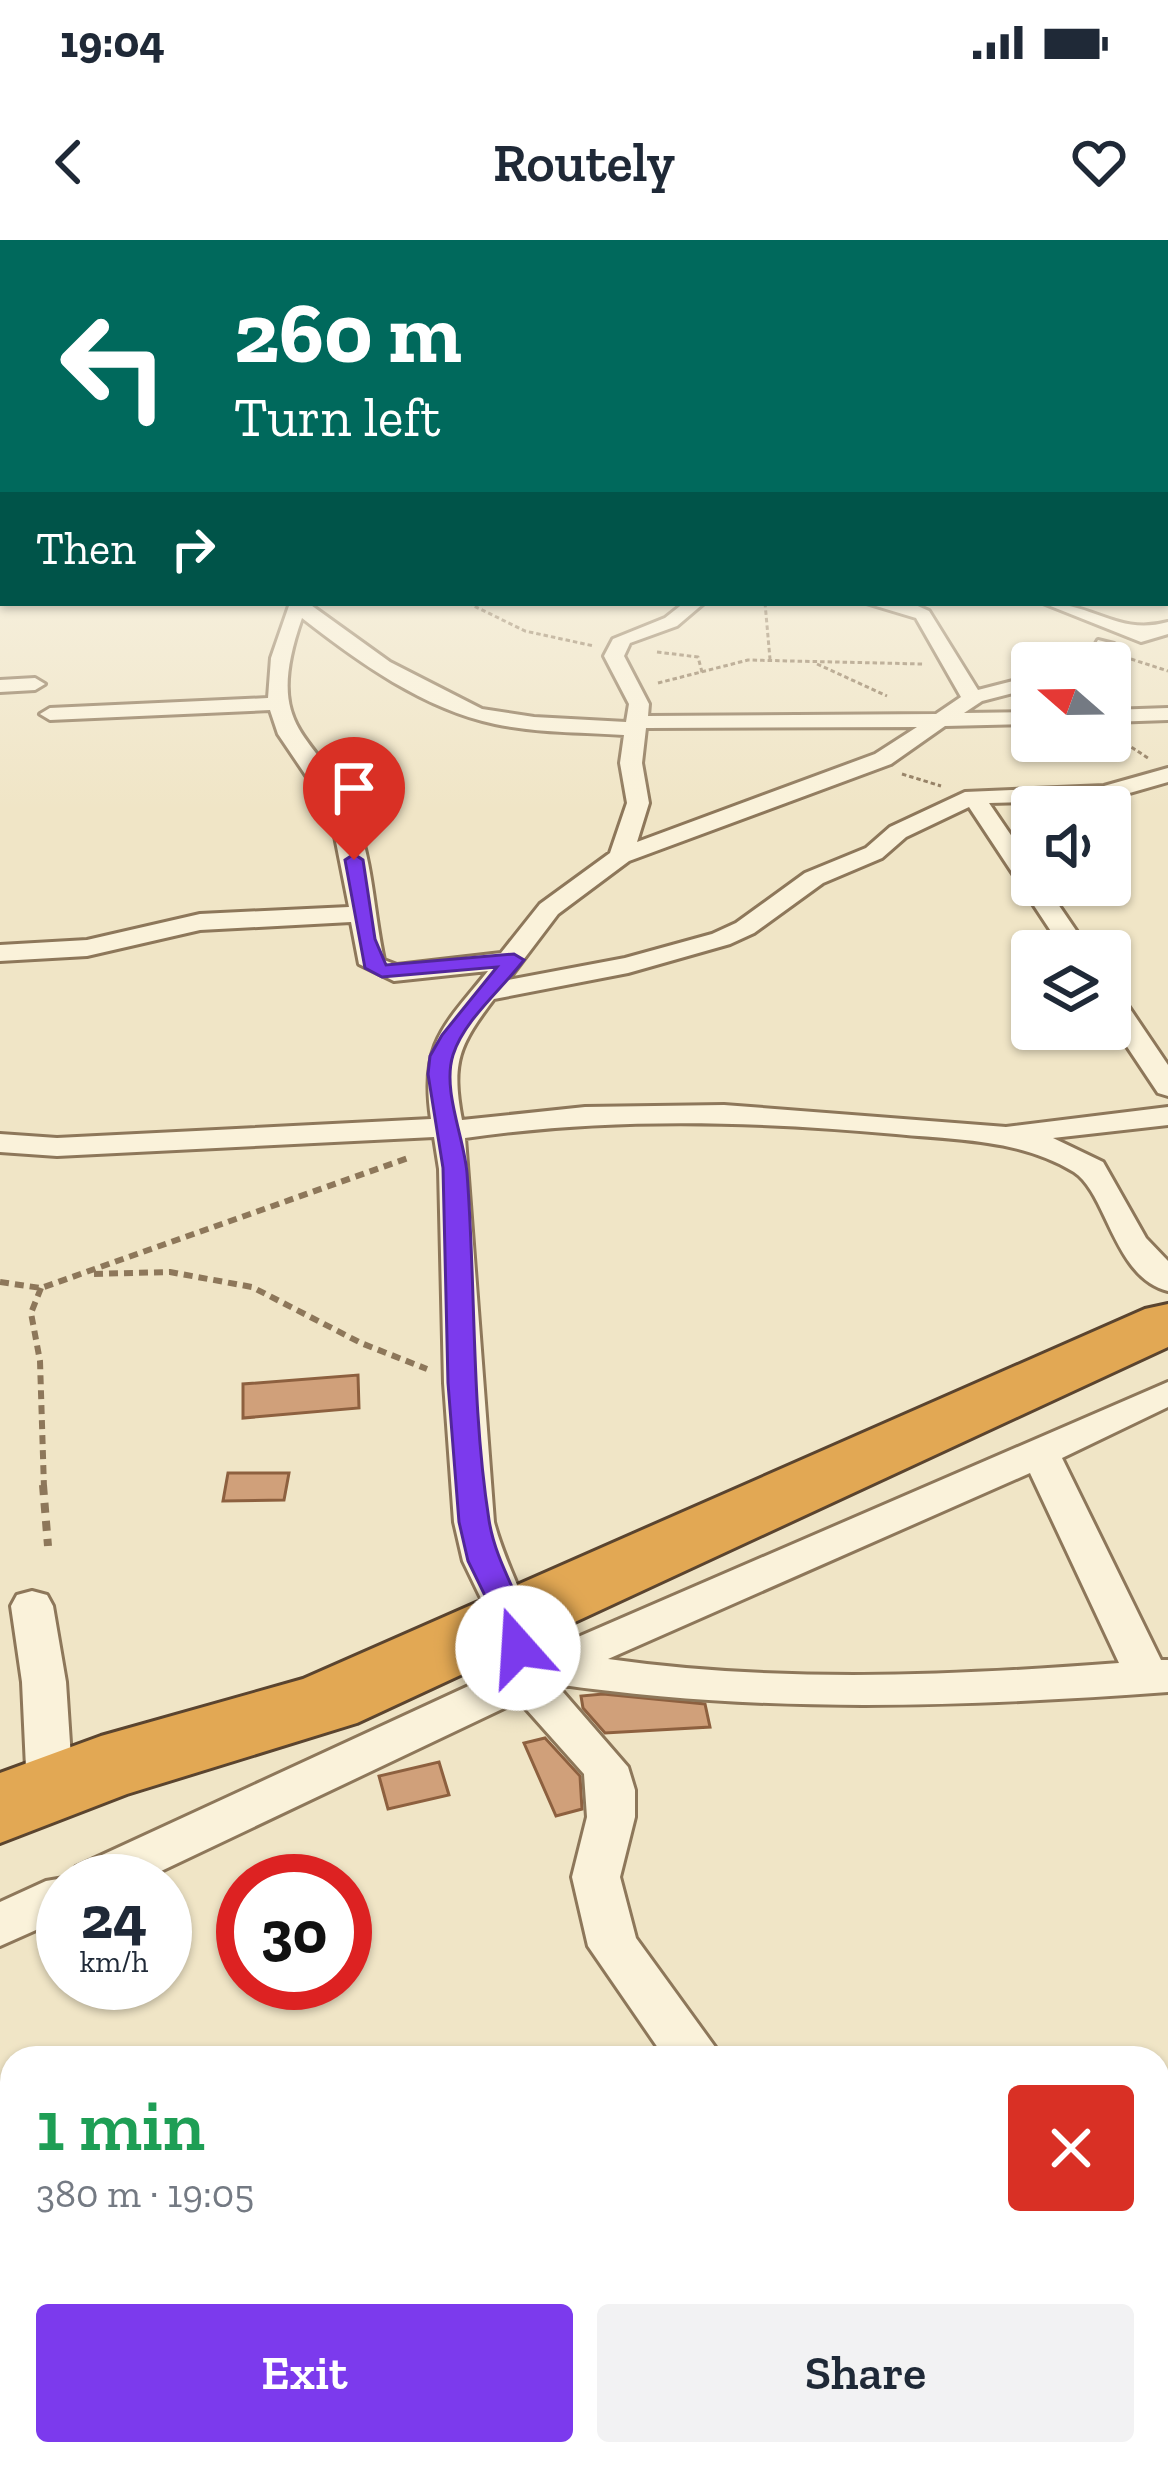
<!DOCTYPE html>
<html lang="en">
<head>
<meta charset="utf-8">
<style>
	body { margin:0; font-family:"Zilla Slab",serif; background:#f2f2f3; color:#1f2937; height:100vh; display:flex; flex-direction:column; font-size:45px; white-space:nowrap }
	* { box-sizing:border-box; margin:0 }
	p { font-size:39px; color:#747a83 }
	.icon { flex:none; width:66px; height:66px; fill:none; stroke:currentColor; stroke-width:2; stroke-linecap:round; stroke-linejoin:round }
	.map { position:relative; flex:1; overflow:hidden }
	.drawer { position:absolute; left:0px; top:1806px; width:1170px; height:420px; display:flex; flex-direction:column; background:#fff; border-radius:36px 36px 0 0; box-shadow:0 3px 9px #0004 }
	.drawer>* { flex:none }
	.guide { position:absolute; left:0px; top:0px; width:1170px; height:366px; box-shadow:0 3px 9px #0004; background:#00695c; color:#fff; overflow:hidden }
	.needle { width:78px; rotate:290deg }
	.fabs { position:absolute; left:1011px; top:402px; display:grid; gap:24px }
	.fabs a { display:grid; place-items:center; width:120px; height:120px; border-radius:12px; background:#fff; box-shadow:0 3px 9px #0004; font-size:60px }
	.speed { position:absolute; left:36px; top:1614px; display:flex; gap:24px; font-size:60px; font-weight:700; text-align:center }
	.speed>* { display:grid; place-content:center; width:156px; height:156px; border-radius:50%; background:#fff; box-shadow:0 3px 9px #0004; line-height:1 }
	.speed small { font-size:30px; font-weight:400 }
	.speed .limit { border:18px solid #d22; background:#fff; color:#111 }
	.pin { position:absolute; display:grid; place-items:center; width:102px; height:102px; color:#fff; margin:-123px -51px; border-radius:50% 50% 50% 0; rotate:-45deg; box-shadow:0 0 12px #0007 }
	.pin .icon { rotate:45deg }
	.me { position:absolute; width:132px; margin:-66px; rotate:341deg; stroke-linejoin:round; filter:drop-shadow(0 0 9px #0008) }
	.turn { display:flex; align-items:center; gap:42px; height:252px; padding:0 36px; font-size:54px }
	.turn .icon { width:156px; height:156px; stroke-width:2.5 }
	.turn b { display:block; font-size:84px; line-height:102px }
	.then { display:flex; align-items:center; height:114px; padding:0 36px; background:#0003; gap:24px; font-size:45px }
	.round { display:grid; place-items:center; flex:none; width:126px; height:126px; border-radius:12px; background:#f2f2f3 }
	.headline { display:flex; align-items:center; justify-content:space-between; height:204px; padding:0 36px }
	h1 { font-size:72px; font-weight:600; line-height:90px; color:#1e9e55 }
	.action { display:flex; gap:24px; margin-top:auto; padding:24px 36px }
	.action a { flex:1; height:138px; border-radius:12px; background:#7c3aed; color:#fff; font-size:48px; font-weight:600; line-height:138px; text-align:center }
	.action a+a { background:#f2f2f3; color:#1f2937 }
	.status { display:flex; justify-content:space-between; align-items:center; height:84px; padding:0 60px; background:#fff; direction:ltr }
	.status svg { height:33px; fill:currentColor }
	header { display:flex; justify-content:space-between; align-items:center; height:156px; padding:0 36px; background:#fff; font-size:54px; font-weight:600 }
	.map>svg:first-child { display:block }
</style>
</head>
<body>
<div class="status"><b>19:04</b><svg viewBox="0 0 49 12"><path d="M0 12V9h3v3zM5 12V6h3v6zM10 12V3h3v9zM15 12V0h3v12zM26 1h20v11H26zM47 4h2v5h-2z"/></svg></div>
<header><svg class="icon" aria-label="back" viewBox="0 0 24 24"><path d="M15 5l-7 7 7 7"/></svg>Routely<svg class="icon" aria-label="heart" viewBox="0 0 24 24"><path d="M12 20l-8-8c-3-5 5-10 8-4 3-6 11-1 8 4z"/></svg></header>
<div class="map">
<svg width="1168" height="2226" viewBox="0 0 1168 2226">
	<rect width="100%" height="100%" fill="#f0e5c6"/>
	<path fill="#d0a07a" stroke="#8d603f" stroke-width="3" d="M358 1135 359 1168 243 1178V1144Z
		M228 1233H289L284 1260 223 1261Z
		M603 1454 705 1464 710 1487 605 1493 583 1468 581 1456Z
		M545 1498 580 1536 582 1569 556 1576 524 1503Z
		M439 1522 449 1555 388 1569 379 1536Z"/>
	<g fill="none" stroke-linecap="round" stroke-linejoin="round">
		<defs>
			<path id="street" d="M3 334V344L0 345V335Z
				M290 363H308L390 422 482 469 534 477 626 482 629 464 604 416 613 399 665 378 684 363H704L677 386 630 403 624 416 649 464 648 476 936 474 961 457 916 378 866 363H911L929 371 978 450 1032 436V448L982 461 964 473 1032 472V484L945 486 891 524 629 621 558 674 508 740 625 718 712 694 736 683 805 633 866 608 890 587 965 552 1104 546 1168 528V542L1105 560 989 563 1032 626V645H1045L1090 711H1064L969 567 906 597 882 618 823 643 754 693 730 704 628 733 494 759C459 805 451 822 462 880L585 867 724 865 1006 887 1168 867V885L1053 898 1103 922 1146 998 1168 1021V1051C1114 1038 1107 953 1074 932 1020 899 957 900 896 894 752 881 609 877 465 898L494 1282C506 1328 531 1367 541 1413L1168 1142V1167L1062 1218 1161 1420H1168V1452C963 1467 760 1474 556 1444L628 1527 635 1550V1577L620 1637 636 1698 723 1818H665L588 1706 572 1637 587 1577 584 1534 519 1461 140 1641H63V1678L0 1706V1662L46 1641 70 1637 76 1627 501 1431 491 1379 463 1321 454 1282 444 1143 439 929 434 897 57 916 0 912V894L57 898 431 879C420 803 443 787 488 731L394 741 359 724 351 682 200 690 87 716 0 721V705L87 700 200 674 349 667 330 571 278 494 270 470 50 480 40 474 50 468 268 458 271 418ZM302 378C358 422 424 469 495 484 538 493 581 492 624 495L620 523 627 563 610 613 540 664 501 713 397 725 384 720C374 674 373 626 357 582 323 491 259 500 302 378ZM917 487 875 514 637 602 649 563 642 523 646 488ZM1030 1233 1119 1423C950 1436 777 1443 608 1419Z
				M1043 363C1094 363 1118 396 1168 382V394L1141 402Z
				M1098 400 1114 404 1105 423H1085Z
				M0 440 35 438 45 444 35 450 0 452Z
				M1168 468V480L1110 482V470Z
				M1110 752 1120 754 1168 825V856L1158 853 1110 781Z
				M32 1351 47 1355 53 1366 66 1442 73 1549 66 1562 50 1567 34 1562 27 1549 22 1442 11 1366 17 1355Z
				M1158 1917 1168 1918V1970L1158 1969Z
				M202 2214H270L265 2226H197Z
				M863 2214H925L929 2226H865Z"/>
			<path id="highway" d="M1168 1064V1107L357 1483 127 1554 0 1603V1533L101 1496 303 1439 1145 1069Z"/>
		</defs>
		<use href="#street" stroke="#8d775a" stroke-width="6"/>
		<use href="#highway" stroke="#5a442f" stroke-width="6"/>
		<path stroke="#8d775a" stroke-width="3" stroke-dasharray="4.5 3" stroke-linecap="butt" d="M468 363 525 391 594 406
			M765 363 770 419
			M657 412 698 417 702 432
			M1131 419 1168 431
			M817 424 887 456
			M658 443 748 420 923 424
			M1119 499 1148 518
			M902 534 941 546"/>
		<path stroke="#8d775a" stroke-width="6" stroke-dasharray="9 6" stroke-linecap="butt" d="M94 1034 170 1032 252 1047 361 1103 427 1129
			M0 1042 41 1048 411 917
			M41 1048 31 1073 40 1121 44 1248"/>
		<path stroke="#8d775a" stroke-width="8" stroke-dasharray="10 8" stroke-linecap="butt" d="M43 1245 48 1306"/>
		<path stroke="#8d775a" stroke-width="9" stroke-dasharray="14 9" stroke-linecap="butt" d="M481 2214 482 2226"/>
		<use href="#street" fill="#faf2da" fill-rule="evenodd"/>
		<use href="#highway" fill="#e2a854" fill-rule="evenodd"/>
	</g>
	<linearGradient id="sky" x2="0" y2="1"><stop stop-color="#8ebad6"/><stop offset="0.45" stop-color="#f8f3e5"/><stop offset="1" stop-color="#f8f3e5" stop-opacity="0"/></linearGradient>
	<rect width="1168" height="570" fill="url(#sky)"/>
	<path fill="#7c3aed" stroke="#51269a" stroke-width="3" d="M354 614 363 620 375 699 386 725 514 714 524 720C502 749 464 780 453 815 442 850 464 897 467 933 476 1048 471 1165 489 1280 496 1326 525 1363 535 1408L530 1417H507L496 1378 468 1321 459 1282 448 1143 443 928 428 834 430 816 442 795 497 727 382 737 365 728 345 620Z"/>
</svg>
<div class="fabs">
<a><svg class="needle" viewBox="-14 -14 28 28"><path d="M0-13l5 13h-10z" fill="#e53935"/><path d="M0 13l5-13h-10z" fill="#747a83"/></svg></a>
<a><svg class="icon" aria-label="sound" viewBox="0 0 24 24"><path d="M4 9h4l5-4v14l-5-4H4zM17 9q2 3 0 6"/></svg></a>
<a><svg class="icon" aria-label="layers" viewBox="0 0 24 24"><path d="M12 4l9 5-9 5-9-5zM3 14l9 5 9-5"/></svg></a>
</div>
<div class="speed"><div>24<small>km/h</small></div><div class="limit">30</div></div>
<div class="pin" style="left:354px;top:620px;background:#d93025"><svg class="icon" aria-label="arrive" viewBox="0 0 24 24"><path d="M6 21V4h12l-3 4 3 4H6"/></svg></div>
<svg class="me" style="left:518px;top:1408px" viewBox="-20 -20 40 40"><circle r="19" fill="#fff"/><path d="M0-13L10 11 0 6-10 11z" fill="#7c3aed"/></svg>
<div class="guide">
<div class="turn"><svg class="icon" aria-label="left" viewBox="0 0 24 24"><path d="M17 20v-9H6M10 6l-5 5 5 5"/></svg><div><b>260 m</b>Turn left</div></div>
<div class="then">Then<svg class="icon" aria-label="right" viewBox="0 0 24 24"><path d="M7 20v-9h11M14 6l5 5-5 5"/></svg></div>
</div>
<section class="drawer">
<div class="headline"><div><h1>1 min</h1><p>380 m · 19:05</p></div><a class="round" style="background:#d93025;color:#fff"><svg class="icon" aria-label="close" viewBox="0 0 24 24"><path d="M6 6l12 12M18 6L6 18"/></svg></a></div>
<div class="action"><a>Exit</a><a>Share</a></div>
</section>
</div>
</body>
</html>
